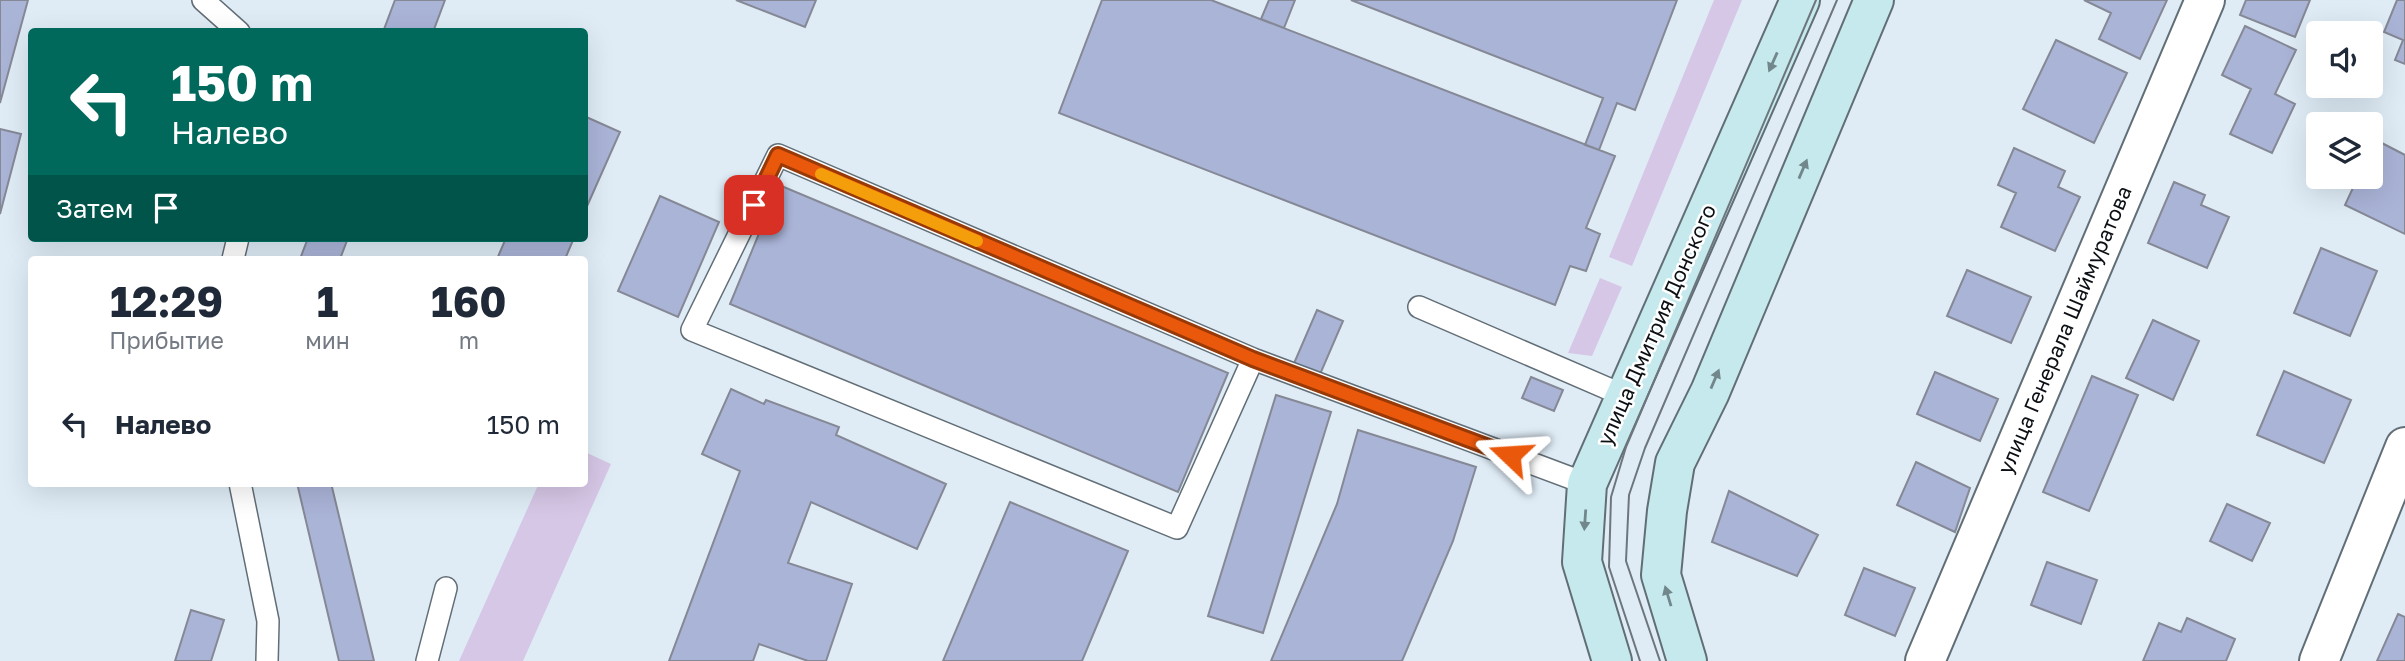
<!DOCTYPE html>
<html lang="ru">
<head>
<meta charset="utf-8">
<style>
	body { margin:0; font-family:"Golos Text",sans-serif; background:#f2f2f3; color:#1f2937; height:100vh; display:flex; flex-direction:column; font-size:26px; white-space:nowrap }
	* { box-sizing:border-box; margin:0 }
	p { font-size:23px; color:#747a83 }
	.icon { flex:none; width:38px; height:38px; fill:none; stroke:currentColor; stroke-width:2; stroke-linecap:round; stroke-linejoin:round }
	.map { position:relative; flex:1; overflow:hidden }
	.drawer { position:absolute; left:28px; top:256px; width:560px; height:231px; display:flex; flex-direction:column; background:#fff; border-radius:7px; box-shadow:0 7px 28px #0002 }
	.drawer>* { flex:none }
	.hud { position:absolute; left:28px; top:28px; width:560px; height:214px; border-radius:7px; box-shadow:0 7px 28px #0002; background:#00695c; color:#fff; overflow:hidden }
	.fabs { position:absolute; left:2306px; top:21px; display:grid; gap:14px }
	.fabs a { display:grid; place-items:center; width:77px; height:77px; border-radius:7px; background:#fff; box-shadow:0 7px 28px #0002; font-size:35px }
	.pin { position:absolute; display:grid; place-items:center; width:60px; height:60px; color:#fff; margin:-30px; border-radius:14px; box-shadow:0 4px 10px #0006 }
	.me { position:absolute; width:77px; margin:-38px; rotate:290deg; stroke-linejoin:round; filter:drop-shadow(0 0 5px #0008) }
	.turn { display:flex; align-items:center; gap:24px; height:147px; padding:0 28px; font-size:32px }
	.turn .icon { width:91px; height:91px; stroke-width:2.5 }
	.turn b { display:block; font-size:49px; line-height:60px }
	.then { display:flex; align-items:center; height:66px; padding:0 28px; background:#0003; gap:14px; font-size:26px }
	.eta { display:flex; justify-content:space-evenly; align-items:center; height:119px; text-align:center }
	.eta b { font-size:42px; font-weight:700; line-height:49px }
	ul { padding:0; list-style:none }
	li { display:flex; align-items:center; gap:21px; height:98px; padding:0 28px }
	li div { flex:1 }
	li b { display:block; font-size:26px }
	li em { font-style:normal }
	.map>svg:first-child { display:block }
</style>
</head>
<body>
<div class="map">
<svg width="2405" height="661" viewBox="0 0 2405 661">
	<rect width="100%" height="100%" fill="#dfecf6"/>
	<path fill="#d6c7e6" d="M1714 0H1742L1632 266 1609 257Z
		M1600 278 1622 287 1592 356 1568 353Z
		M585 452 611 464 523 661H459L539 483H584Z"/>
	<path fill="#aab4d7" stroke="#858895" stroke-width="2" d="M0 0H28L0 103Z
		M395 0H445L433 32H383Z
		M736 0H816L805 27Z
		M1102 0H1211L1615 156 1586 228 1600 234 1586 271 1570 266 1555 305 1059 113Z
		M1269 0H1295L1284 28 1261 19Z
		M1351 0H1677L1635 110 1617 103 1599 150 1585 145 1603 98Z
		M2084 0H2167L2140 59 2099 39 2111 13Z
		M2246 0H2310L2295 37 2240 15Z
		M2397 0H2405V64L2395 60 2403 40 2384 32Z
		M2245 26 2296 50 2275 94 2295 104 2272 153 2230 134 2251 89 2222 75Z
		M2056 40 2127 73 2094 143 2023 109Z
		M584 116 620 132 584 213Z
		M0 129 21 134 0 214Z
		M2376 140 2405 155V234L2345 205 2358 177H2371V150Z
		M2014 148 2065 171 2058 187 2080 197 2055 251 2001 227 2016 193 1998 185Z
		M2174 182 2205 195 2201 205 2229 217 2207 268 2148 243Z
		M779 185 1228 373 1178 492 730 304Z
		M660 196 719 222 678 317 618 291Z
		M308 238H348L340 259H300Z
		M506 238H574L565 259H497Z
		M2321 248 2377 271 2350 336 2294 313Z
		M1967 270 2031 297 2011 343 1947 316Z
		M1317 310 1343 321 1318 379 1292 368Z
		M2153 320 2199 341 2173 400 2126 378Z
		M2284 371 2351 400 2324 463 2257 435Z
		M1935 372 1998 399 1980 441 1917 414Z
		M2092 376 2138 395 2089 511 2043 492Z
		M1531 377 1563 390 1554 411 1522 398Z
		M731 389 764 404 766 400 839 427 836 435 946 484 917 549 811 502 788 563 852 584 826 661H808L759 644 753 661H669L740 471 702 454Z
		M1276 395 1331 412 1263 633 1208 616Z
		M1358 430 1476 467 1453 541 1402 661H1271L1337 504Z
		M1916 462 1970 488 1955 532 1897 505Z
		M297 483H331L374 661H339Z
		M1729 491 1818 535 1797 576 1712 542Z
		M1010 502 1128 551 1082 661H943Z
		M2227 504 2270 523 2252 561 2210 541Z
		M2047 562 2097 580 2081 624 2031 605Z
		M1864 568 1915 588 1895 636 1845 615Z
		M191 610 224 620 211 661H175Z
		M2398 614 2405 617V661H2377Z
		M2187 618 2235 639 2226 661H2143L2159 623 2181 632Z"/>
	<g fill="none" stroke-linecap="round" stroke-linejoin="round">
		<defs>
			<path id="lane" d="M203 0 239 32
				M233 259 238 238
				M1419 307 1625 396
				M1253 359 1177 528 692 330 778 155 1253 359 1587 484
				M240 483 268 621 267 661
				M427 661 446 588"/>
			<path id="street" d="M1925 661 2205 0
				M2319 661 2405 447"/>
			<path id="secondary" d="M1612 661 1582 562 1587 484 1800 0
				M1687 661 1661 575 1667 511 1675 463 1710 392 1874 0"/>
		</defs>
		<use href="#lane" stroke="#626e76" stroke-width="24"/>
		<use href="#street" stroke="#626e76" stroke-width="42"/>
		<use href="#secondary" stroke="#626e76" stroke-width="42"/>
		<use href="#lane" stroke="#fff" stroke-width="21"/>
		<use href="#street" stroke="#fff" stroke-width="38"/>
		<use href="#secondary" stroke="#c5e9ed" stroke-width="38"/>
		<path stroke="#6e767d" stroke-width="2" d="M1640 661 1609 567 1611 497 1626 447 1816 0
			M1660 661 1626 561 1629 495 1645 448 1837 0"/>
	</g>
	<defs><path id="oneway-solid" d="M-6-.8H1V-3.2L6.5 0L1 3.2V.8H-6Z" transform="scale(1.75)"/></defs>
	<g fill="#72878b">
		<use href="#oneway-solid" transform="translate(1773 62) rotate(114)"/>
		<use href="#oneway-solid" transform="translate(1803 169) rotate(-67)"/>
		<use href="#oneway-solid" transform="translate(1715 379) rotate(-67)"/>
		<use href="#oneway-solid" transform="translate(1585 520) rotate(94)"/>
		<use href="#oneway-solid" transform="translate(1668 596) rotate(-107)"/>
	</g>
	<g fill="none" stroke-linecap="round" stroke-linejoin="round">
		<defs>
			<path id="route" d="M754 205 778 155 1253 359 1510 455"/>
		</defs>
		<use href="#route" stroke="#983908" stroke-width="18"/>
		<use href="#route" stroke="#ea580c" stroke-width="12"/>
		<path stroke="#f59e0b" stroke-width="12" d="M821 174 977 241"/>
	</g>
	<g text-anchor="middle" stroke-width="5" stroke-linejoin="round" paint-order="stroke">
		<g font-size="21" fill="#0c1014" stroke="#fff">
			<text transform="translate(1657 325) rotate(-66)" y="7">улица Дмитрия Донского</text>
			<text transform="translate(2065 330) rotate(-67)" y="7">улица Генерала Шаймуратова</text>
		</g>
	</g>
</svg>
<div class="fabs">
<a><svg class="icon" aria-label="sound" viewBox="0 0 24 24"><path d="M4 9h4l5-4v14l-5-4H4zM17 9q2 3 0 6"/></svg></a>
<a><svg class="icon" aria-label="layers" viewBox="0 0 24 24"><path d="M12 4l9 5-9 5-9-5zM3 14l9 5 9-5"/></svg></a>
</div>
<div class="pin" style="left:754px;top:205px;background:#d93025"><svg class="icon" aria-label="arrive" viewBox="0 0 24 24"><path d="M6 21V4h12l-3 4 3 4H6"/></svg></div>
<svg class="me" style="left:1510px;top:455px" viewBox="-20 -20 40 40"><path d="M0-17L14 15 0 8-14 15z" fill="#ea580c" stroke="#fff" stroke-width="4"/></svg>
<div class="hud">
<div class="turn"><svg class="icon" aria-label="left" viewBox="0 0 24 24"><path d="M17 20v-9H6M10 6l-5 5 5 5"/></svg><div><b>150 m</b>Налево</div></div>
<div class="then">Затем<svg class="icon" aria-label="arrive" viewBox="0 0 24 24"><path d="M6 21V4h12l-3 4 3 4H6"/></svg></div>
</div>
<section class="drawer">
<div class="eta">
<div><b>12:29</b><p>Прибытие</p></div>
<div><b>1</b><p>мин</p></div>
<div><b>160</b><p>m</p></div>
</div>
<ul>
<li><svg class="icon" aria-label="left" viewBox="0 0 24 24"><path d="M17 20v-9H6M10 6l-5 5 5 5"/></svg><div><b>Налево</b></div><em>150 m</em></li>
</ul>
</section>
</div>
</body>
</html>
